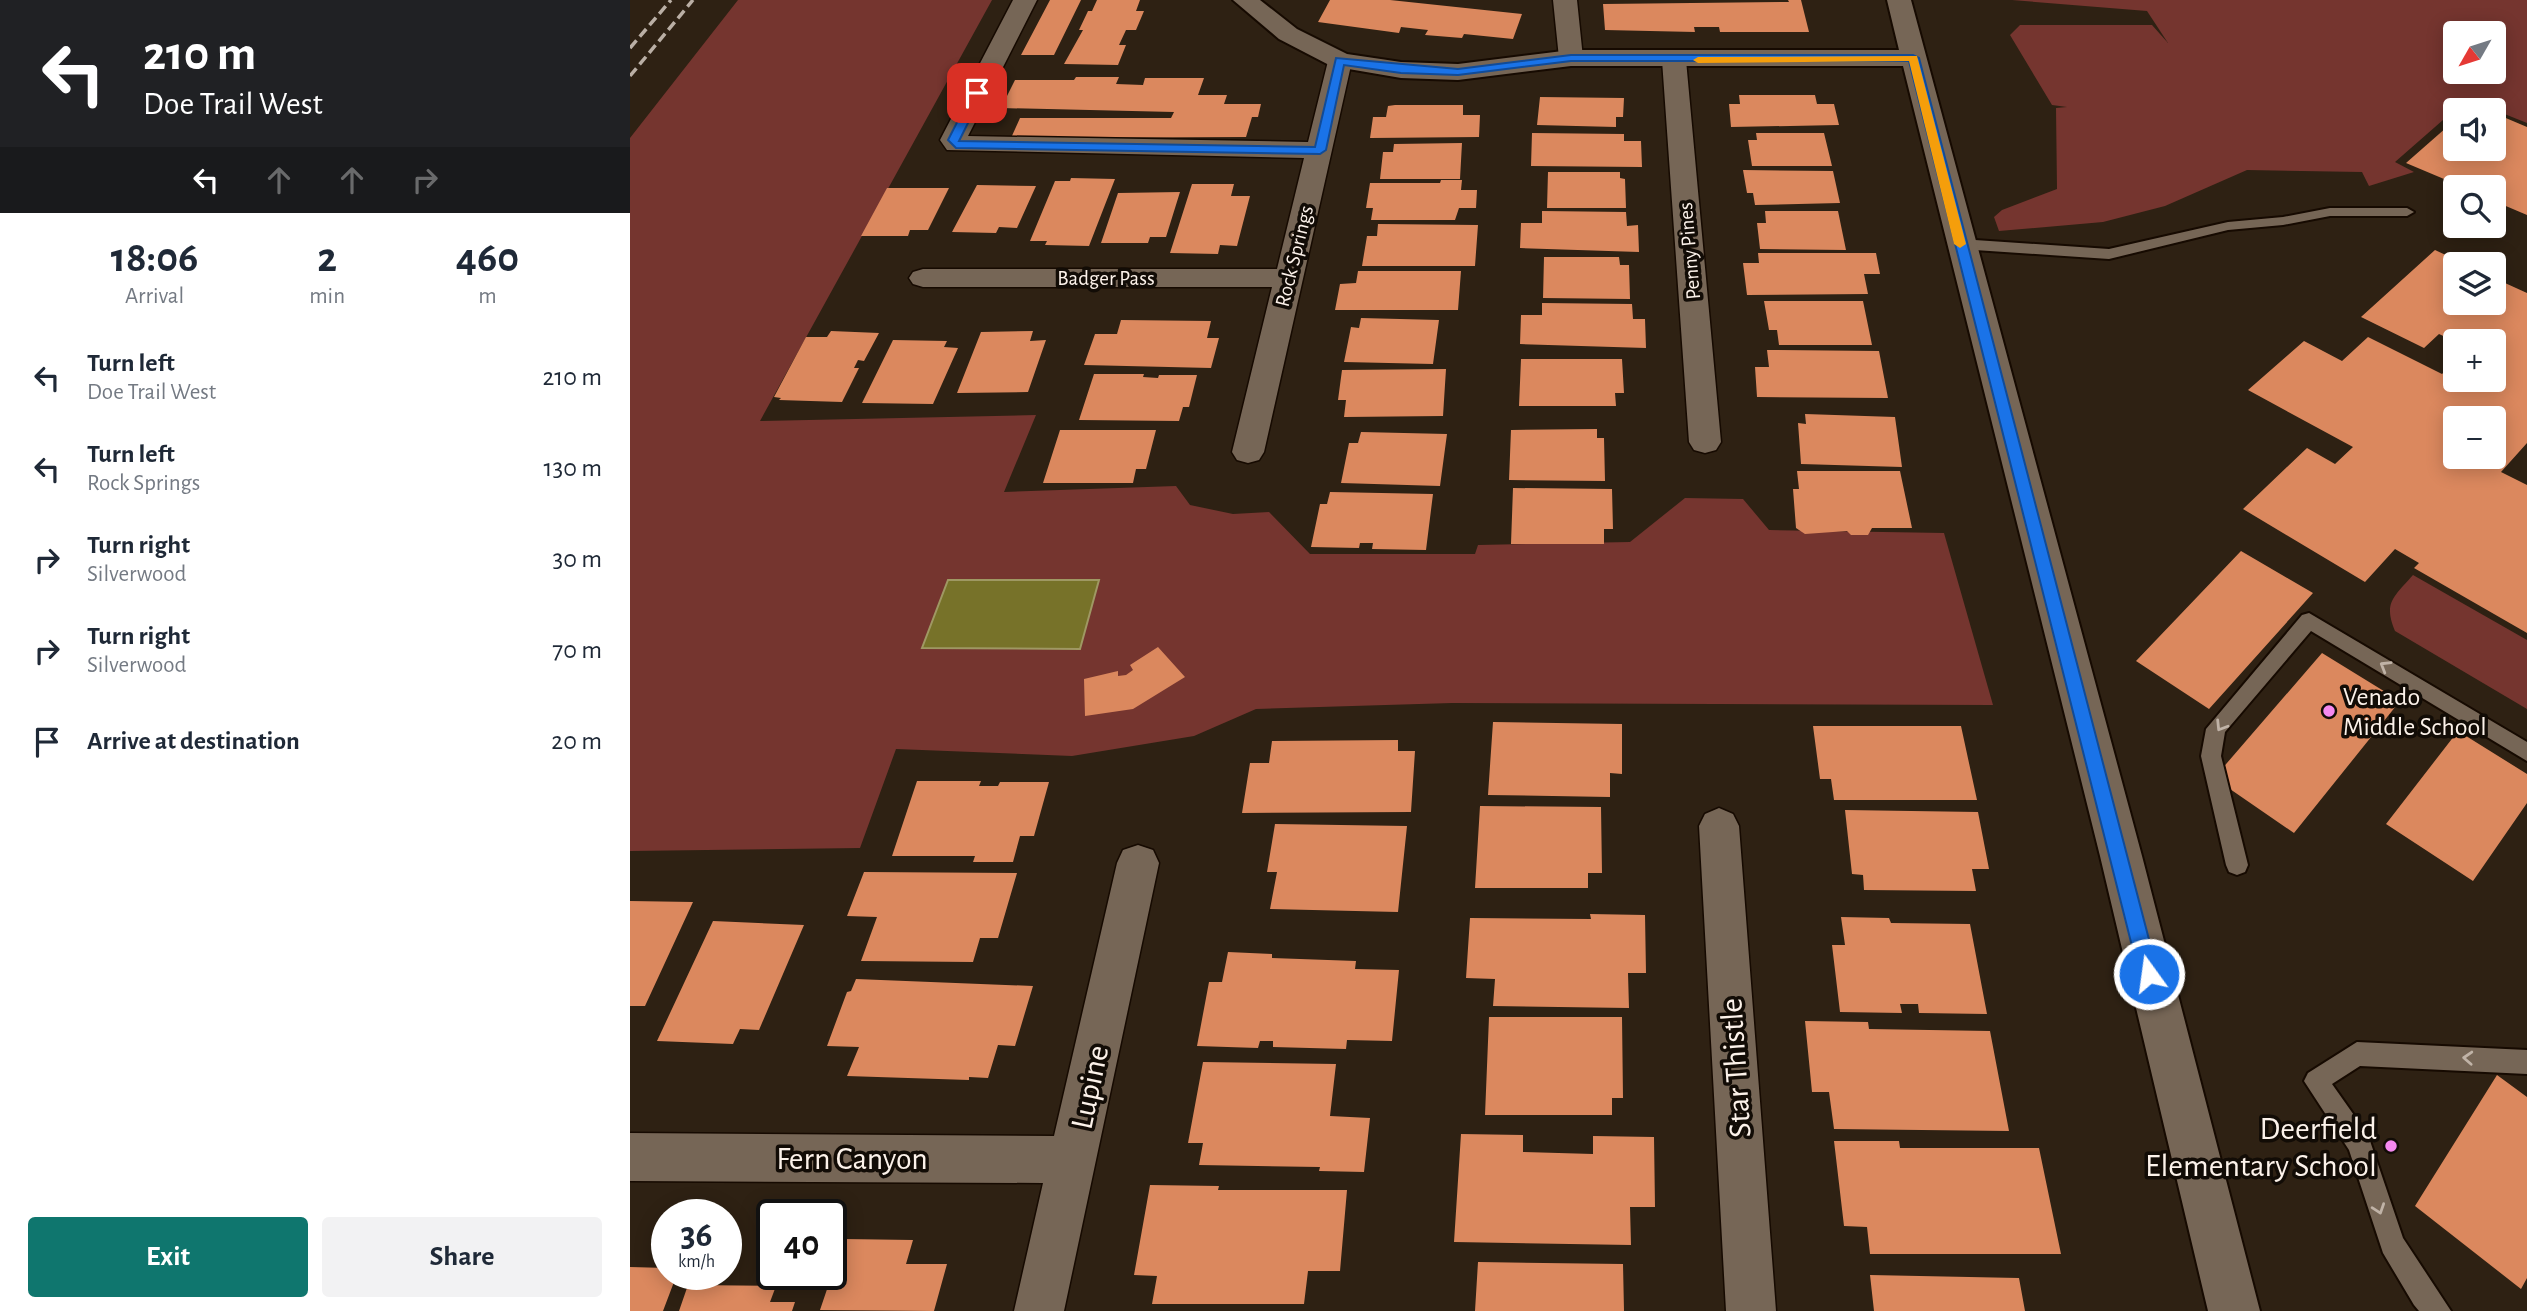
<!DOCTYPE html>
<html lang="en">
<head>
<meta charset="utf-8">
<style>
	body { margin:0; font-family:"Alegreya Sans",sans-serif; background:#f2f2f3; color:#1f2937; height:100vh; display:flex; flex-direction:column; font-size:26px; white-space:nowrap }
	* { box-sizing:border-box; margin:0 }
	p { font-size:23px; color:#747a83 }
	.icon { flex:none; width:38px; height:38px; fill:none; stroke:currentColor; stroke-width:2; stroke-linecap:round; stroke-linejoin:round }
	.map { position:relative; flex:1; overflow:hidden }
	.side { display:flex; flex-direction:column; background:#fff; width:630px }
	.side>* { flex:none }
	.top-card { background:#202124; color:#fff; overflow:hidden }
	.needle { width:46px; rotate:231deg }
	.controls { position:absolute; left:1813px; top:21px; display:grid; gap:14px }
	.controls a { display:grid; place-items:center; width:63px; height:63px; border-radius:7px; background:#fff; box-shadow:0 4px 18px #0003; font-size:35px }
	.speed { position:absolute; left:21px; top:1199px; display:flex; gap:14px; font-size:35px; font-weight:700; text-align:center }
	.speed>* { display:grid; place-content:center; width:91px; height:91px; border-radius:50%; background:#fff; box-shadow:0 4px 18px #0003; line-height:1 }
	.speed small { font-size:18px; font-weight:400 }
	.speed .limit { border:4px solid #111; border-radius:10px; background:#fff; color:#111 }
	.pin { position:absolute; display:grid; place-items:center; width:60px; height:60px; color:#fff; margin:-30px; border-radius:14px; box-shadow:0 4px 10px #0006 }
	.me { position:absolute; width:77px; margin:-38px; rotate:346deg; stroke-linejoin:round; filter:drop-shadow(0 0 5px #0008) }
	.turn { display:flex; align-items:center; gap:24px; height:147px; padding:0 28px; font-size:32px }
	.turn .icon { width:91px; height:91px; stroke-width:2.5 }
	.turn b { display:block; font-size:49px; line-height:60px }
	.lanes { display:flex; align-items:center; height:66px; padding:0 28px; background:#0003; justify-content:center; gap:35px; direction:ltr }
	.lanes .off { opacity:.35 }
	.eta { display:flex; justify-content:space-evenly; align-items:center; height:119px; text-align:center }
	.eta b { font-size:42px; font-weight:600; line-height:49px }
	.action { display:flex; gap:14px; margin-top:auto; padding:14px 28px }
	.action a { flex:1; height:80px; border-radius:7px; background:#0f766e; color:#fff; font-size:28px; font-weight:600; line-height:80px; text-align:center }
	.action a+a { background:#f2f2f3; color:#1f2937 }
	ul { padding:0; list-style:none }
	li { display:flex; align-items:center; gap:21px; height:91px; padding:0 28px }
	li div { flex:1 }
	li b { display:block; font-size:26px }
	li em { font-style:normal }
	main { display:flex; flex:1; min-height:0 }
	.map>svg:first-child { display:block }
</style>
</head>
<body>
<main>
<section class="side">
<div class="top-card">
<div class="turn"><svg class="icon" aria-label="left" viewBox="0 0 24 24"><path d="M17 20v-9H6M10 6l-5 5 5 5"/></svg><div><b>210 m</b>Doe Trail West</div></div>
<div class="lanes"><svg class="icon" aria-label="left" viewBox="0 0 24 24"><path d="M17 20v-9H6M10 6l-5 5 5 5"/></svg><svg class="icon off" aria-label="ahead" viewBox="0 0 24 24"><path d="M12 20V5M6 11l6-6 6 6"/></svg><svg class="icon off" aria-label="ahead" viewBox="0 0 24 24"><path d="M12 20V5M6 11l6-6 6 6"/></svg><svg class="icon off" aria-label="right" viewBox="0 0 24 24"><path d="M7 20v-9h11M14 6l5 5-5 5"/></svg></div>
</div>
<div class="eta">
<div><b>18:06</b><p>Arrival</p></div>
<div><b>2</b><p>min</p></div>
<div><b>460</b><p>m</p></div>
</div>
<ul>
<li><svg class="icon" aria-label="left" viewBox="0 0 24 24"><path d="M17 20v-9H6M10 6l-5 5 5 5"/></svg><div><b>Turn left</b><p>Doe Trail West</p></div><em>210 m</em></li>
<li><svg class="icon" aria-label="left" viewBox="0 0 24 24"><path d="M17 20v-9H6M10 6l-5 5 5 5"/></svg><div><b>Turn left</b><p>Rock Springs</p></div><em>130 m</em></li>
<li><svg class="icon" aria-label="right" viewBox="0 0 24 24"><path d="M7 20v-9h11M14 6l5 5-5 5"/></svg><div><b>Turn right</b><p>Silverwood</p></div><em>30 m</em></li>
<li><svg class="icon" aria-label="right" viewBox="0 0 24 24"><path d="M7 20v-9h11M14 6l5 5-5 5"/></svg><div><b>Turn right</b><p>Silverwood</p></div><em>70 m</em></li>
<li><svg class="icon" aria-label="arrive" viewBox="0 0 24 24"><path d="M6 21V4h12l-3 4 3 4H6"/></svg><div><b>Arrive at destination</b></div><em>20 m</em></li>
</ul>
<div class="action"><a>Exit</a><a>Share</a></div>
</section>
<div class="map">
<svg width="1897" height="1311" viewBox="0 0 1897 1311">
	<rect width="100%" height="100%" fill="#2e2113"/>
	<path fill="#75352f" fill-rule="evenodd" d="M108 0H362L130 421 406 415 374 492 546 486 560 505 603 514 639 512 680 554H845L848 545 1000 542 1055 498 1113 499 1139 530 1314 533 1363 705 822 703 626 709 564 736 442 756 266 749 230 848 0 851V138Z
		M1382 0H1897V123L1837 99 1765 162 1784 172 1739 186 1732 172 1617 170 1535 206 1473 222 1369 231 1364 217 1372 210 1427 189 1426 108 1437 107 1422 105 1380 35 1390 25H1522L1538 43 1517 11ZM1864 33V72H1825V33Z
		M1783 575 1897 640V709L1765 631C1753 602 1764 597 1783 575Z"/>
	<path fill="#777229" stroke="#9f9863" stroke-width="2" d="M318 580H469L450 649 292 648Z"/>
	<path fill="#db885e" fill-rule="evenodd" d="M420 0H451L424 55H391Z
		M467 0H510L506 11H514L506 30H496L489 45H496L488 65 434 64 453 30H449L458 11H462Z
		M700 0H760L892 14 883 39 834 34 832 38 795 35 798 30 771 27 769 33 688 22Z
		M1158 0H1171L1179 32H1090L1089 27H1064L1065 32 975 30 973 4 1159 2Z
		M446 77H489L486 84 513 85 515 78H574L568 95H597L594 104H631L628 117H622L616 137 381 138 390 118H541L544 112 371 108 385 80H444Z
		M1109 95H1185L1187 104H1204L1209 125 1101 127 1099 104H1110Z
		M910 97 994 98 993 117H986V127L907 125Z
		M765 105H833V115H850L849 137 740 138 743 117H756L758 106Z
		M1864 113 1897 127V215L1864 201V187H1833L1776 163 1825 120V149H1864Z
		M902 133 994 134V141H1011L1012 167 901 166Z
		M1126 133H1194L1202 166H1122L1118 140H1127Z
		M832 143 830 179H750L753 152H763L764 144Z
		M1113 170 1203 171 1210 203 1125 205 1123 193H1117Z
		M918 172H990V178L995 179 996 208H917Z
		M441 178 485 179 459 246 415 245 417 241H400L425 181H440Z
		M811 180H832L831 190H847L846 208H829L825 220H741L743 208H736L740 183H810Z
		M562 184H604L601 196H620L607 246 590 245 588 254 540 253Z
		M347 185 406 186 387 228 369 227 366 233 322 232Z
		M257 188H319L298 230H280L278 236H231Z
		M550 192 536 237H520L518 243H471L488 193Z
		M912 211 996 212 997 226 1008 225 1009 252 890 248 891 223H912Z
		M1135 211H1208L1216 250 1130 249 1127 223H1136Z
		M748 224 848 225 845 266H732L737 236H747Z
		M1805 250 1835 264H1825V303H1864V278L1897 293V443L1871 472 1897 485V633L1784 568 1789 563 1765 549 1735 582 1613 509 1677 448 1705 464 1723 447 1618 390 1674 341 1712 361 1738 337 1812 374 1825 361V380H1864V341H1824L1809 334 1794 348 1731 317ZM1825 418H1864V457H1825Z
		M1128 253H1246L1250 274H1234L1238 294 1117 295 1113 263H1129Z
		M914 257H989L990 265H999L1000 299 913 298Z
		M728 271H831L828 310H705L710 284 726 283Z
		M1134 301H1233L1242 345H1149L1147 330H1139Z
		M912 303 1002 304 1003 319H1015L1016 348 890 344 891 315H912Z
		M731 318 809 320 803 364 714 362 721 327 729 328Z
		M491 320 581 321 577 338H589L581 368 454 365 465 334H487Z
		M201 331 249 333 234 361 228 360 224 368H229L212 402 149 400 151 398 144 397 176 337H197Z
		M403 331 400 341 416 340 398 392 327 393 351 332Z
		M263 340 317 341 314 347 328 348 303 404 232 403Z
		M1137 350 1249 351 1258 398 1127 397 1125 367H1139Z
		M891 359H992L994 393H985L986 406H889Z
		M816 369 813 416 714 417 716 400H708L712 370Z
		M464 374H514L513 377 528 378 529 375H567L559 407H553L549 421 449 420Z
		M1175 414 1265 417 1272 467 1171 464 1168 423 1176 424Z
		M967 429V438H974L975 481 879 480 881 430Z
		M430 430H526L516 469H506L503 483H413Z
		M731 432 817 434 810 486 711 483 719 443H728Z
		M1167 471H1270L1282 528H1242L1238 535H1221L1217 531 1175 534 1166 528 1163 489H1169Z
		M883 488 982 489 983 529H974V544H881Z
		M700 492 803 494 796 550 742 549 743 543H730L729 548 681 547 690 504H697Z
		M1611 551 1683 593 1579 709 1506 661Z
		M528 647 555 677 503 709 455 716 454 679 488 671V676L496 675 503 670 500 665Z
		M1692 653 1770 701 1664 833 1584 778Z
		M863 722 992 724V774L980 773V797L858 795Z
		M1183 726H1331L1347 800H1204L1201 779H1190Z
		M1828 731 1897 774V803L1843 881 1756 824Z
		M768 740V751H785L781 812 612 813 620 763H639L642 741Z
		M287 781H351L349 786H368L370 782H419L404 836H390L383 862H343L345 856H262Z
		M850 806 971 807 972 873H958V888H845Z
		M1215 810 1348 812 1359 869H1342L1346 891 1234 890 1233 875 1222 874Z
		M645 824 777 826 768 912 640 909 647 872H637Z
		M234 872 387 873 368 938H350L343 962 231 961 247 917 217 916Z
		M0 901 63 902 15 1006H0Z
		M960 914 1015 915 1016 973H998L999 1008 863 1006 865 979 836 978 840 918 961 919Z
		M1211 917 1259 918 1261 923 1340 924 1357 1014 1289 1013 1288 1004H1270L1272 1013 1210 1012 1202 945H1215Z
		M83 921 174 925 129 1030 110 1029 103 1044 27 1041Z
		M598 952 642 954V958L726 961 725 969 769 970 762 1041 717 1040 716 1049 643 1047V1041H630L628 1048 567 1046 579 982H592Z
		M226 979 403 986 385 1046 368 1045 358 1078 339 1077V1080L217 1076 229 1047 197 1046 217 992 221 991Z
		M859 1017H992L993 1098H982V1115H855Z
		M1175 1021 1238 1022 1239 1029 1360 1031 1379 1131 1204 1129 1199 1092H1182Z
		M573 1062 706 1064 700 1116 740 1118 734 1172 689 1171 690 1167 569 1165 573 1143H558Z
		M1867 1075 1897 1097V1278L1891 1289 1785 1206Z
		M831 1134 893 1135V1152L963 1154V1136L1024 1137 1025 1207H1000L1001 1245 824 1242Z
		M1204 1141H1269L1270 1148H1409L1431 1254H1240L1237 1227 1214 1226Z
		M520 1185 589 1186 588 1190H717L710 1271H678L674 1304H522L527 1276 504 1275Z
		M214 1239 283 1240 276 1264H317L304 1311 190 1310Z
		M848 1262 993 1264 994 1311H845Z
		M0 1267 37 1268V1274H47L33 1311H0Z
		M1240 1275 1389 1278 1395 1311H1244Z
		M58 1285 146 1286 140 1302H165L162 1311H49Z"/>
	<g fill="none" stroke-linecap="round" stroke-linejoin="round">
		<defs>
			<path id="service" d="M1700 208H1777L1784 212 1777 216H1700L1653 225 1598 230 1479 259 1330 249 1323 244 1330 239 1479 249 1598 222 1653 217Z
				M1679 613 1897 742V761L1681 631 1595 732 1591 756 1618 865 1615 872 1607 875 1599 872 1596 865 1571 756 1576 729 1672 615Z
				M1727 1042 1897 1050V1074L1730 1066 1702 1084 1738 1135 1773 1238 1821 1311H1789L1784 1305 1753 1253 1719 1150 1674 1081 1678 1073Z"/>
			<path id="minor" d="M383 0H407L338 136 678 142 698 61 701 56H719L722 61 634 452 629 460 618 463 607 460 602 452 642 287H293L283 284 279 278 283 272 293 269H647L674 158 317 150 310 140Z
				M923 0H947L953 58 950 63H932L929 58Z
				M1044 53 1053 55 1056 60 1091 442 1086 450 1075 453 1064 450 1059 442 1032 60 1035 55Z
				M1089 808 1103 814 1109 826 1146 1311H1096L1069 826 1075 814Z
				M508 845 523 850 529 863 434 1311H384L413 1183 0 1181V1133L424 1136 487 863 493 850Z"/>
			<path id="tertiary" d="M603 0H630L667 29 717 54 771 62 828 64 941 50H1269L1257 0H1281L1512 856 1630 1311H1578L1470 856 1273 66H941L828 80 771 78 701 66 649 39Z"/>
		</defs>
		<use href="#service" stroke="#160a01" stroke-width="4"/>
		<use href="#minor" stroke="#160a01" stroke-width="3"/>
		<use href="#tertiary" stroke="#160a01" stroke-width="4"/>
		<use href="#service" fill="#766656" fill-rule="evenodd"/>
		<use href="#minor" fill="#766656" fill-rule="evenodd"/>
		<use href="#tertiary" fill="#766656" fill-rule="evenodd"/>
		<path stroke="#baafa5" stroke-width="3.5" stroke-dasharray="10 5" stroke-linecap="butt" d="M0 48 41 0
			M0 76 63 0"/>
	</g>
	<defs><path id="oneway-chevron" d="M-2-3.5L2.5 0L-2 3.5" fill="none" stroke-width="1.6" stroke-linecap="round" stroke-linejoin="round" transform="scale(1.75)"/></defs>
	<g stroke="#c0b3a7">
		<use href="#oneway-chevron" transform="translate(1755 666) rotate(-149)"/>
		<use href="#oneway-chevron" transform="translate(1591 726) rotate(122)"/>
		<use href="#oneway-chevron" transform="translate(1838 1058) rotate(-177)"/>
		<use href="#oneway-chevron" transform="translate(1749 1209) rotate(71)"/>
	</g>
	<path fill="#1a73e8" stroke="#114b97" stroke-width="2" d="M941 55H1283L1289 58 1528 974 1525 981 1519 983 1512 981 1509 974 1279 61H941L828 75 771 73 714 65 696 150 690 154 326 148 318 140 342 93 347 90 353 93 329 141 685 147 706 58 828 69Z"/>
	<path fill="#f59e0b" d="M1287 56 1336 244 1330 248 1324 244 1279 61 1068 63 1063 60 1068 57Z"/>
	<g fill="#f589ef" stroke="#120c06" stroke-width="2.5">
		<circle cx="1699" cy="711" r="7"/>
		<circle cx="1761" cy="1146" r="7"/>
	</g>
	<g text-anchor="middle" stroke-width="7" stroke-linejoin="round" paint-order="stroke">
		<g font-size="21" fill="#fcf2ea" stroke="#120c06">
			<text transform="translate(1059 251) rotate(-95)" y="7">Penny Pines</text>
			<text transform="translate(664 256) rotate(-76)" y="7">Rock Springs</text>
			<text x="476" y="285">Badger Pass</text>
		</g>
		<g font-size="26" fill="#fcf2ea" stroke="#120c06" text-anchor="start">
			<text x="1713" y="705">Venado<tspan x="1713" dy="30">Middle School</tspan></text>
		</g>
		<g font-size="32" fill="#fcf2ea" stroke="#120c06">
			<text transform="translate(1105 1068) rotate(-94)" y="11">Star Thistle</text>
			<text transform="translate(459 1087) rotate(-78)" y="11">Lupine</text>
			<text x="222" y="1169">Fern Canyon</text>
		</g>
		<g font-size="32" fill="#fcf2ea" stroke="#120c06" text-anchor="end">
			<text x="1747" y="1139">Deerfield<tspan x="1747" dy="37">Elementary School</tspan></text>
		</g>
	</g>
</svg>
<div class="controls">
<a><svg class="needle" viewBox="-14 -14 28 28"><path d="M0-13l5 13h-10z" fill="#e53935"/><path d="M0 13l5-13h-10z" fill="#747a83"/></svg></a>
<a><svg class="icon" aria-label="sound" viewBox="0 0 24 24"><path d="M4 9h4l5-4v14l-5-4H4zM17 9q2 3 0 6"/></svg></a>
<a><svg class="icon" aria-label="search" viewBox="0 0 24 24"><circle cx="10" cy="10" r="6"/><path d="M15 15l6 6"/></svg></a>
<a><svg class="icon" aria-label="layers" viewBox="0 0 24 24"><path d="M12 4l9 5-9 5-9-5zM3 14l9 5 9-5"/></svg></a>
<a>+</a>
<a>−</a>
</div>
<div class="speed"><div>36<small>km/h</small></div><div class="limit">40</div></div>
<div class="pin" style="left:347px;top:93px;background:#d93025"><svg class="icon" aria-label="arrive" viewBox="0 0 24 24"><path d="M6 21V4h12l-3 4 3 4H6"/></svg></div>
<svg class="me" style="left:1519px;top:974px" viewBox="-20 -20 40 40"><circle r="17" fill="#1a73e8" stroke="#fff" stroke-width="3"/><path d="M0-11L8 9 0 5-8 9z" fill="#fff"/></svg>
</div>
</main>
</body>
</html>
